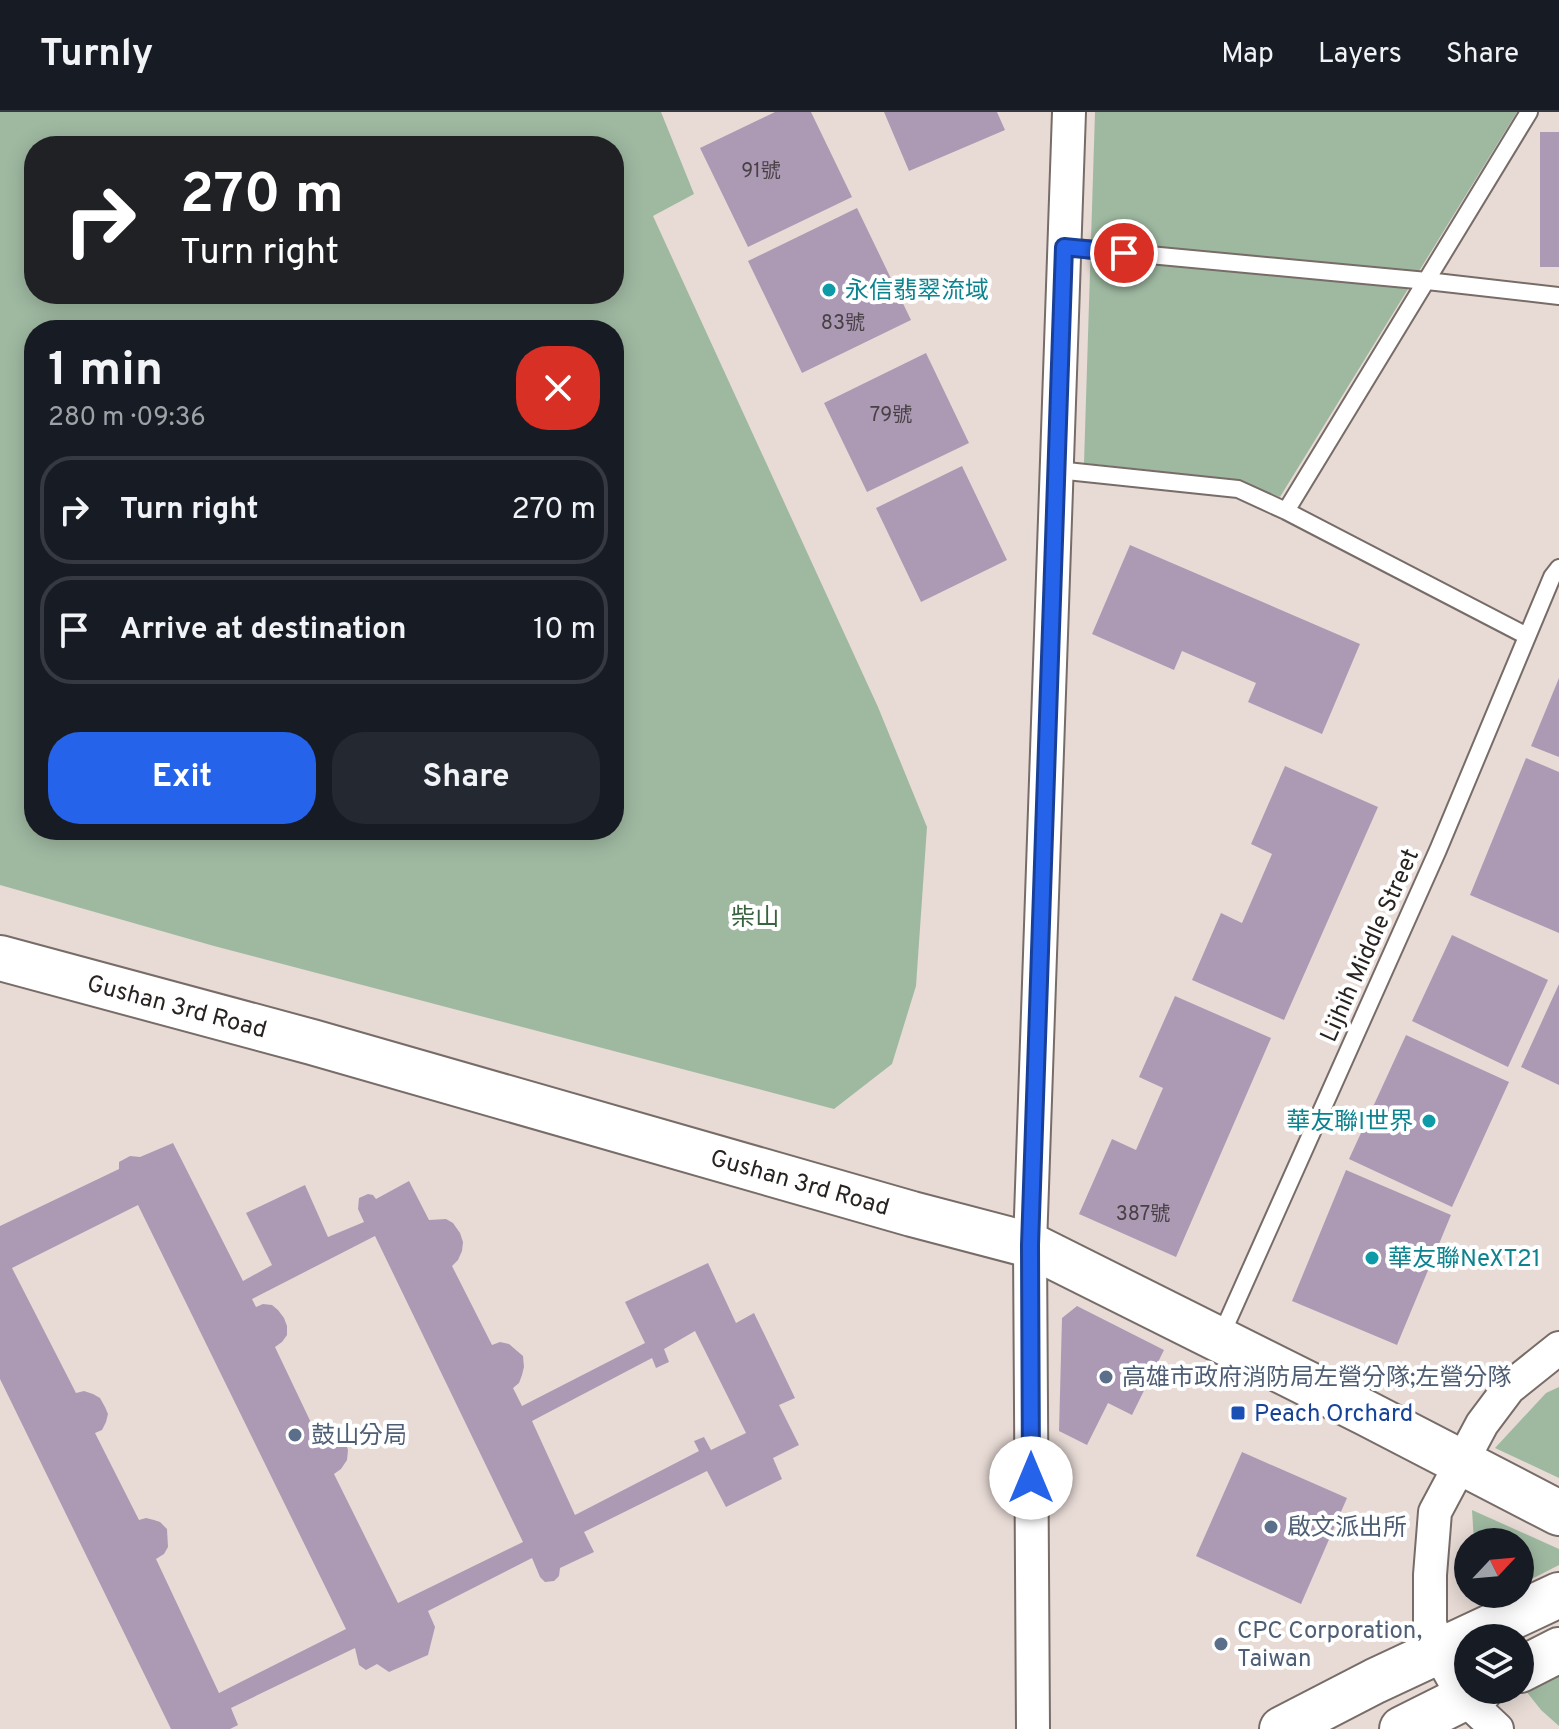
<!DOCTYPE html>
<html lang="en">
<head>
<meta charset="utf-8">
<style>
	body { margin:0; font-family:Overpass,"Noto Sans TC",sans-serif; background:#242831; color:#f1f3f6; height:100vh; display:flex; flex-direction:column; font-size:30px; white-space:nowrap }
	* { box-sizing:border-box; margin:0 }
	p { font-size:26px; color:#9ea1a6 }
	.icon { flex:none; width:44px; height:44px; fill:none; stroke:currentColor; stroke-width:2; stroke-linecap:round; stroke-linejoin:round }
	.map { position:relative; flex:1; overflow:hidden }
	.details { position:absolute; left:24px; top:208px; width:600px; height:520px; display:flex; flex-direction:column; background:#171b24; border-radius:32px; box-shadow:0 4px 20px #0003 }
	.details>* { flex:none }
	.banner { position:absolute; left:24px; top:24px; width:600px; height:168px; border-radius:32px; box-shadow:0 4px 20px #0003; background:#202124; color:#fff; overflow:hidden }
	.needle { width:52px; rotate:64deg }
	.buttons { position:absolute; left:1454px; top:1416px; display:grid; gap:16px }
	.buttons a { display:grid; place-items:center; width:80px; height:80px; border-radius:50%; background:#171b24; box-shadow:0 4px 20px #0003; font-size:40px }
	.pin { position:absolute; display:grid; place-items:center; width:68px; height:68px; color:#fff; margin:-34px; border:4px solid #fff; border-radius:50%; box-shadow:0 2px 8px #0007 }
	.me { position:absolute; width:88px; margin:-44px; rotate:0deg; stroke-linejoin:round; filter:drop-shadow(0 0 6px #0008) }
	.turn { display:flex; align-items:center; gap:28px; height:168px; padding:0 24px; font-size:36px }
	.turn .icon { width:104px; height:104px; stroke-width:2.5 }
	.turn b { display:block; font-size:56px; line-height:68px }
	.round { display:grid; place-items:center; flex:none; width:84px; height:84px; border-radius:32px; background:#242831 }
	.summary { display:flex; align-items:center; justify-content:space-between; height:136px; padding:0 24px }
	h1 { font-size:48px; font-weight:700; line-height:60px }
	.button { display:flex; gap:16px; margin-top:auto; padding:16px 24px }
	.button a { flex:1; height:92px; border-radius:32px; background:#2563eb; color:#fff; font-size:32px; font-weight:700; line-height:92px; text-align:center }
	.button a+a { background:#242831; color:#f1f3f6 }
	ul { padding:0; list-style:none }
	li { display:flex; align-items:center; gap:24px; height:108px; margin:0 16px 12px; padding:0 8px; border:4px solid #363941; border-radius:32px }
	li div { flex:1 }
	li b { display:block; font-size:30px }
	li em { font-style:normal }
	header { display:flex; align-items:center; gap:48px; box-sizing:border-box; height:112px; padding:0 40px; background:#171b24; border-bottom:2px solid #363941 }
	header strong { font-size:38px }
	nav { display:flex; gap:44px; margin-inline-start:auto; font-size:28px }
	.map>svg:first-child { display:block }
</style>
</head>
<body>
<header>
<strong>Turnly</strong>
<nav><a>Map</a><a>Layers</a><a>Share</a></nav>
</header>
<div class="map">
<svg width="1559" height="1617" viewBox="0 0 1559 1617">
	<rect width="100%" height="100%" fill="#e8dbd6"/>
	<path fill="#9fb9a1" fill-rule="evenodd" d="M0 0H661L694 82 653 104 878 595 927 715 916 874 892 952 834 997 214 834 0 773ZM34 34H614V182H34ZM34 218H614V718H34Z
		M1095 0H1517L1280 385 1233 367 1084 351Z
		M1559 1275V1366L1495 1336 1546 1281Z
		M1472 1398 1559 1437V1453L1520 1473V1430H1474Z
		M1559 1556V1614L1541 1598 1522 1574Z"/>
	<path fill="#ac9ab5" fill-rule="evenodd" d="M775 0H811L852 85 748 135 700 36Z
		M884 0H997L1005 18 909 59Z
		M1540 20H1559V155H1540Z
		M857 96 911 208 802 261 748 149Z
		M926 241 969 331 867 380 824 291Z
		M962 354 1007 448 921 490 876 396Z
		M1130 433 1360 532 1322 622 1248 590 1256 571 1182 539 1174 558 1092 522Z
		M1559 566V645L1531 634Z
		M1526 646 1559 660V821L1470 783Z
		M1285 654 1378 695 1284 908 1192 868 1221 801 1242 811 1272 742 1251 732Z
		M1452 823 1548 868 1508 955 1412 909Z
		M1559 872V973L1521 955Z
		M1175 884 1271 926 1176 1145 1079 1102 1112 1027 1136 1038 1163 976 1139 965Z
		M1406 923 1509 970 1452 1095 1349 1047Z
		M173 1031 243 1169 272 1153 246 1101 305 1073 328 1125 364 1110 358 1097 359 1086 368 1082 373 1083 376 1087 409 1069 429 1108 446 1107 453 1111 460 1121 463 1130 462 1139 458 1148 452 1154 492 1233 500 1230 509 1232 523 1244 524 1255 522 1263 519 1271 513 1276 522 1294 645 1231 625 1190 708 1151 736 1211 754 1201 795 1286 779 1293 799 1333 773 1346 782 1367 726 1395 707 1359 584 1420 594 1440 560 1456 559 1464 554 1469 545 1470 540 1465 532 1446 428 1499 435 1515 428 1543 389 1560 377 1552 366 1558 359 1553 355 1536 231 1596 238 1613 230 1617H171L0 1267V1114L119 1057V1050L130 1044 140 1045ZM138 1093 346 1517 219 1581 156 1447 164 1442 168 1435 167 1417 160 1410 154 1408 146 1406 139 1408 95 1321 102 1318 106 1310 108 1302 105 1295 100 1286 93 1282 84 1279 76 1281 12 1156ZM375 1124 523 1430 398 1491 334 1362 341 1357 347 1348 348 1338 345 1329 339 1321 333 1319 323 1317 315 1319 275 1235 282 1230 287 1223V1214L284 1206 278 1198 272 1193 263 1192 256 1195 252 1187ZM695 1219 746 1321 711 1338 704 1325 694 1329 699 1339 575 1403 532 1309 652 1246 656 1256 669 1250 664 1237Z
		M1346 1058 1451 1103 1397 1233 1292 1189Z
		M1077 1194 1164 1238 1132 1303 1108 1291 1087 1333 1059 1319 1062 1206Z
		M1242 1340 1347 1386 1301 1492 1196 1444Z"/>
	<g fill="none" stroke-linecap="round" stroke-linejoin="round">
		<defs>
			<path id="lane" d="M1064 135 1427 169 1559 184
				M1057 358 1238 377 1286 399 1527 524
				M1286 399 1529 0
				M1220 1226 1438 738 1552 465 1559 456"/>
			<path id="street" d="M1033 1617 1030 1133 1069 0
				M1497 1617 1464 1586 1438 1540 1430 1511V1463L1435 1400 1482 1312 1509 1276 1559 1236"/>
			<path id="secondary" d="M0 846 312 930 912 1102 1030 1133 1366 1301 1559 1401
				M1520 1558 1559 1538
				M1282 1617 1375 1569 1559 1483
				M1402 1617 1480 1578"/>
		</defs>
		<use href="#lane" stroke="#776c67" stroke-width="20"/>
		<use href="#street" stroke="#776c67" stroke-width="36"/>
		<use href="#secondary" stroke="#776c67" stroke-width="48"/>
		<use href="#lane" stroke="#fff" stroke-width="16"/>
		<use href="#street" stroke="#fff" stroke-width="32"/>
		<use href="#secondary" stroke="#fff" stroke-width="44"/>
	</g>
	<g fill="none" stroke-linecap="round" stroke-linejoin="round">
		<defs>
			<path id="route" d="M1031 1366 1030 1133 1064 135 1124 141"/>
		</defs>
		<use href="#route" stroke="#184099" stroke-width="20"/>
		<use href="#route" stroke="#2563eb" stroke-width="14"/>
	</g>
	<g fill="#0f9aa8" stroke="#fff" stroke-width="3">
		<circle cx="829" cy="178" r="8"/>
		<circle cx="1429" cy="1009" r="8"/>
		<circle cx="1372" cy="1146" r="8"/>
	</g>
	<g fill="#5c6f8a" stroke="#fff" stroke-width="3">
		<circle cx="1106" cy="1265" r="8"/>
		<circle cx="295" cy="1323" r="8"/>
		<circle cx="1271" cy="1415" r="8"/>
		<circle cx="1221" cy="1532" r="8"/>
	</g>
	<rect fill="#1a4fb4" stroke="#fff" stroke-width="3" x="1230" y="1293" width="16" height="16" rx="4"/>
	<g text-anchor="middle" stroke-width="8" stroke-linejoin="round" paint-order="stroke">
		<g font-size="20" fill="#494146">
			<text x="761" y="65">91號</text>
			<text x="843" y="217">83號</text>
			<text x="891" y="309">79號</text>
			<text x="1143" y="1108">387號</text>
		</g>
		<g font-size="24" fill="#0d838f" stroke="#fff" text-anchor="start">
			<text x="845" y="186">永信翡翠流域</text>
			<text x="1413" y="1017" text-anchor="end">華友聯I世界</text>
			<text x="1388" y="1154">華友聯NeXT21</text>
		</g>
		<g font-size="24" fill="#39633f" stroke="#fff">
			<text x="755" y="813">柴山</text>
		</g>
		<g font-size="24" fill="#282321" stroke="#fff">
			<text transform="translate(1369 833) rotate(-66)" y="8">Lijhih Middle Street</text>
			<text transform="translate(177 894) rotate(15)" y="8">Gushan 3rd Road</text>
			<text transform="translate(800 1070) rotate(16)" y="8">Gushan 3rd Road</text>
		</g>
		<g font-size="24" fill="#4e5e75" stroke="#fff" text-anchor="start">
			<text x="1122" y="1273">高雄市政府消防局左營分隊;左營分隊</text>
			<text x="311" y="1331">鼓山分局</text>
			<text x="1287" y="1423">啟文派出所</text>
			<text x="1237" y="1526">CPC Corporation,<tspan x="1237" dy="28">Taiwan</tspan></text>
		</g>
		<g font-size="24" fill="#164399" stroke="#fff" text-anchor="start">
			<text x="1254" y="1309">Peach Orchard</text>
		</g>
	</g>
</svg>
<div class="buttons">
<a><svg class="needle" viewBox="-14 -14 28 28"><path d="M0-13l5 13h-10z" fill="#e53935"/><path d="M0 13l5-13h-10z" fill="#9ea1a6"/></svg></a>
<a><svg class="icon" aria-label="layers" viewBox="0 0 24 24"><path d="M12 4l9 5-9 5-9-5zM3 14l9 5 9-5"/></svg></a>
</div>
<div class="pin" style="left:1124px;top:141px;background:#d93025"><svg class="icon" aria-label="arrive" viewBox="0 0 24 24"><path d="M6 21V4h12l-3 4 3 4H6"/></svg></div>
<svg class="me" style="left:1031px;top:1366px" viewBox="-20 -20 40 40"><circle r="19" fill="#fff"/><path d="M0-13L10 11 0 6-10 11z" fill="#2563eb"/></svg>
<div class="banner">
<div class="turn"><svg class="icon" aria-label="right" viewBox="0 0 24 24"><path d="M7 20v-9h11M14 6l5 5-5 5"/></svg><div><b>270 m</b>Turn right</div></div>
</div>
<section class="details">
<div class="summary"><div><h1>1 min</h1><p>280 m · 09:36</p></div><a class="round" style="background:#d93025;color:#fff"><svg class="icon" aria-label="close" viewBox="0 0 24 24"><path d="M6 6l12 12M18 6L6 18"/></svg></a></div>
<ul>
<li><svg class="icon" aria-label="right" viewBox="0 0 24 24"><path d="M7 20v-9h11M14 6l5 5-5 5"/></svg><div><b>Turn right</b></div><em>270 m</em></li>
<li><svg class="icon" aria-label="arrive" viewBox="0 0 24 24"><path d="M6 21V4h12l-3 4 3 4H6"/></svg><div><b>Arrive at destination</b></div><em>10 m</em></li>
</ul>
<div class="button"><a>Exit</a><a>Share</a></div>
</section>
</div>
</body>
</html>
